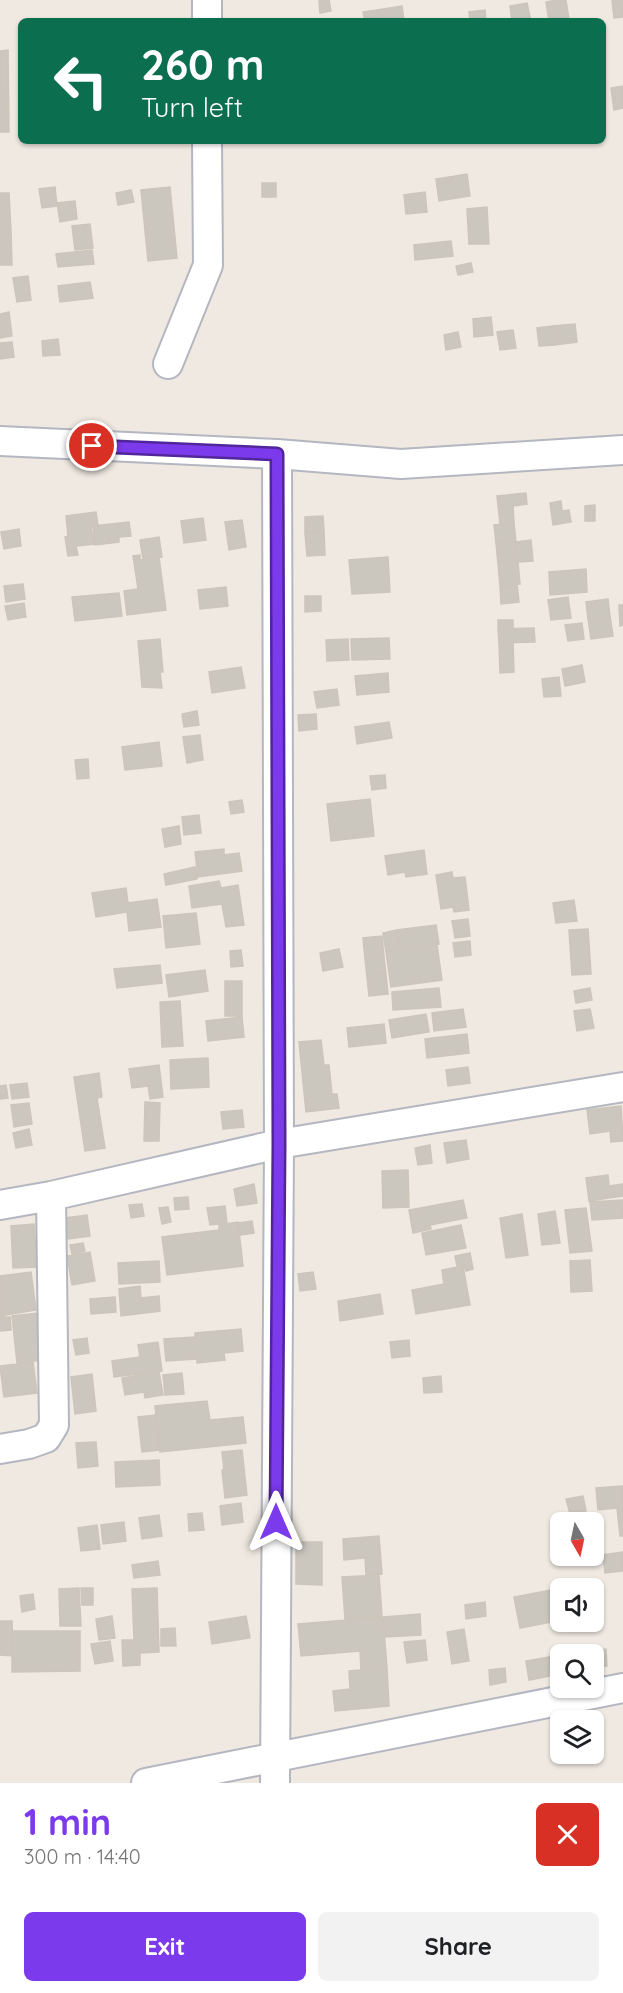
<!DOCTYPE html>
<html lang="en">
<head>
<meta charset="utf-8">
<style>
	body { margin:0; font-family:Quicksand,sans-serif; background:#f2f2f2; color:#202124; height:100vh; display:flex; flex-direction:column; font-size:22px; white-space:nowrap }
	* { box-sizing:border-box; margin:0 }
	p { font-size:20px; color:#757577 }
	.icon { flex:none; width:33px; height:33px; fill:none; stroke:currentColor; stroke-width:2; stroke-linecap:round; stroke-linejoin:round }
	.map { position:relative; height:1783px; overflow:hidden }
	.details { display:flex; flex-direction:column; background:#fff; flex:1 }
	.details>* { flex:none }
	.banner { position:absolute; left:18px; top:18px; width:588px; height:126px; border-radius:9px; box-shadow:0 2px 4px #0004; background:#0b6e4f; color:#fff; overflow:hidden }
	.needle { width:39px; rotate:171deg }
	.buttons { position:absolute; left:550px; top:1512px; display:grid; gap:12px }
	.buttons a { display:grid; place-items:center; width:54px; height:54px; border-radius:9px; background:#fff; box-shadow:0 2px 4px #0004; font-size:30px }
	.pin { position:absolute; display:grid; place-items:center; width:51px; height:51px; color:#fff; margin:-26px; border:3px solid #fff; border-radius:50%; box-shadow:0 2px 6px #0007 }
	.me { position:absolute; width:66px; margin:-33px; rotate:0deg; stroke-linejoin:round; filter:drop-shadow(0 0 4px #0008) }
	.turn { display:flex; align-items:center; gap:21px; height:126px; padding:0 24px; font-size:27px }
	.turn .icon { width:78px; height:78px; stroke-width:2.5 }
	.turn b { display:block; font-size:42px; line-height:51px }
	.round { display:grid; place-items:center; flex:none; width:63px; height:63px; border-radius:9px; background:#f2f2f2 }
	.headline { display:flex; align-items:center; justify-content:space-between; height:102px; padding:0 24px }
	h1 { font-size:36px; font-weight:800; line-height:45px; color:#7c3aed }
	.action { display:flex; gap:12px; margin-top:auto; padding:12px 24px }
	.action a { flex:1; height:69px; border-radius:9px; background:#7c3aed; color:#fff; font-size:24px; font-weight:800; line-height:69px; text-align:center }
	.action a+a { background:#f2f2f2; color:#202124 }
	.map>svg:first-child { display:block }
</style>
</head>
<body>
<div class="map">
<svg width="623" height="1783" viewBox="0 0 623 1783">
	<rect width="100%" height="100%" fill="#efe9e1"/>
	<path fill="#cbc7bf" stroke="#cbc5ba" stroke-width="1.5" d="M329 0 331 11 320 13 319 1Z
		M556 0H566L569 19 549 21 546 2Z
		M612 0H623V17L614 18Z
		M527 3 531 21H512L510 6Z
		M402 6 404 21H365L363 12Z
		M485 10 486 21H470L469 12Z
		M8 50 9 132H0V51Z
		M623 86V108L614 110 611 88Z
		M467 174 470 196 439 201 436 179Z
		M262 183H276V197H262Z
		M55 187 57 206 42 208 39 189Z
		M170 187 177 258 148 261 141 190Z
		M131 190 134 202 118 205 116 193Z
		M425 192 427 212 406 214 404 195Z
		M0 193H9L11 231 0 232Z
		M75 201 77 219 60 222 57 203Z
		M487 207 489 244H469L467 209Z
		M90 224 93 248 75 250 72 226Z
		M11 231 12 265H0V232Z
		M451 241 453 256 415 260 414 245Z
		M92 250 94 264 58 267 56 254Z
		M471 263 473 272 458 275 456 266Z
		M28 276 31 300 17 302 13 278Z
		M90 282 93 298 60 302 58 286Z
		M9 312 12 336 0 338V314Z
		M491 317 493 335 474 337 473 319Z
		M575 324 577 342 555 345 553 326Z
		M553 326 555 345 539 346 537 328Z
		M513 330 516 348 500 350 497 332Z
		M458 332 461 347 446 350 444 335Z
		M58 339 60 355 43 356 42 341Z
		M12 342 14 357 0 359V343Z
		M526 493 527 504 513 506 514 523 500 524 497 496Z
		M561 501 562 511 569 510 571 522 553 525 550 503Z
		M595 505V521H585V506Z
		M96 512 98 526 91 527 94 544 76 546 78 555 68 556 65 537 68 536 66 516Z
		M323 516 324 531 305 533V517Z
		M203 518 206 540 184 543 181 521Z
		M242 520 246 547 229 550 225 522Z
		M129 522 131 536 119 537V542L95 545 93 526Z
		M514 523 516 542 496 543 494 525Z
		M19 529 21 546 4 549 1 532Z
		M324 531 325 555 307 556 305 533Z
		M159 537 162 557 143 559 140 540Z
		M531 540 533 561 518 562 516 542Z
		M516 542 518 562 498 564 496 543Z
		M140 555V560L159 557 166 610 127 615 124 591 138 589 133 556Z
		M388 557 390 592 352 594 349 560Z
		M518 562 520 584 500 586 498 564Z
		M586 569 587 592 550 595 549 572Z
		M23 584 25 599 6 602 4 586Z
		M517 584 519 602 501 604 500 586Z
		M226 587 228 606 200 609 198 590Z
		M119 593 122 616 75 621 72 597Z
		M305 596H321V611L305 612Z
		M568 597 571 618 551 620 548 600Z
		M608 599 610 616 588 619 586 602Z
		M24 603 26 617 8 620 5 606Z
		M619 605H623V625L620 626Z
		M610 616 613 636 591 639 588 619Z
		M498 620H513V629H498Z
		M582 623 584 639 568 641 565 625Z
		M534 628 535 642 499 643 498 629Z
		M389 638 390 659 352 660 351 639Z
		M160 639 163 672H160L162 688 142 687 138 641Z
		M348 639 349 660 327 661 326 640Z
		M513 642 514 672 500 673 499 643Z
		M582 665 585 682 565 686 562 669Z
		M241 667 245 688 212 693 209 672Z
		M388 673 389 692 357 695 355 676Z
		M559 677 561 696 544 697 542 679Z
		M337 689 339 705 317 708 314 692Z
		M197 711 199 725 184 727 182 714Z
		M316 714 317 729 299 731 298 715Z
		M389 722 392 738 357 744 355 727Z
		M200 735 203 760 187 763 183 737Z
		M159 742 162 766 125 770 122 747Z
		M88 759 89 778 77 779 75 760Z
		M385 775 386 788 372 790 370 776Z
		M370 799 374 836 331 841 327 804Z
		M242 800 244 812 231 814 229 802Z
		M199 815 201 833 184 835 182 817Z
		M179 826 181 844 165 847 162 829Z
		M224 849V855L239 853 242 871 198 877 195 852Z
		M424 850 427 874 406 877 405 872 388 875 385 856Z
		M195 867 197 879 166 885 164 874Z
		M452 872 453 878 465 877 469 910 454 912 453 907 441 909 436 875Z
		M219 881 221 888 238 885 244 925 226 927 222 904 192 908 189 886Z
		M126 888 128 903 157 899 161 927 129 931 127 912 96 917 92 893Z
		M574 900 577 921 556 923 553 903Z
		M196 913 200 944 166 948 163 916Z
		M468 919 470 936 455 938 452 921Z
		M436 925 439 944 400 950 397 930Z
		M588 929 591 974 572 975 569 930Z
		M397 930 400 950 386 952 383 933Z
		M382 936 384 957 365 959 363 938Z
		M470 941 471 955 455 957 453 943Z
		M437 945 442 980 391 987 386 952Z
		M339 949 343 967 323 971 320 953Z
		M241 950 243 966 231 967 230 951Z
		M384 957 386 975 367 977 365 959Z
		M160 965 162 983 117 988 114 969Z
		M205 970 208 991 169 997 166 975Z
		M386 975 388 994 369 996 367 977Z
		M225 981H242V1016H225Z
		M439 988 441 1007 393 1010 392 992Z
		M590 988 592 1000 576 1003 574 991Z
		M180 1001 183 1046 162 1047 160 1002Z
		M463 1009 466 1027 434 1031 432 1013Z
		M590 1009 594 1028 577 1031 574 1011Z
		M426 1014 429 1032 392 1038 389 1020Z
		M242 1017 244 1037 208 1041 206 1021Z
		M384 1024 386 1043 349 1047 347 1028Z
		M467 1034 469 1053 427 1058 425 1039Z
		M321 1040 324 1065H329L332 1094H337L339 1108 306 1112 299 1042Z
		M208 1058 209 1087 171 1089 170 1060Z
		M159 1065 163 1097 150 1099 148 1086 132 1088 129 1069Z
		M468 1067 470 1083 448 1086 446 1070Z
		M99 1073 102 1097 97 1098 105 1148 85 1151 74 1077Z
		M27 1083 29 1097 12 1099 10 1085Z
		M6 1085 8 1098 0 1099V1086Z
		M145 1102 160 1103 159 1141H144Z
		M29 1103 32 1124 14 1127 11 1105Z
		M621 1106 623 1141 611 1142 610 1131 590 1134 587 1110Z
		M242 1110 244 1127 223 1129 221 1112Z
		M29 1129 32 1145 16 1148 13 1133Z
		M466 1140 469 1159 447 1163 444 1143Z
		M430 1145 432 1163 418 1165 415 1148Z
		M408 1170 409 1207 383 1208 382 1171Z
		M608 1175 609 1186 623 1184V1196L589 1201 586 1178Z
		M254 1184 257 1203 237 1206 234 1189Z
		M188 1197 189 1209 175 1210 174 1198Z
		M463 1200 467 1218 430 1225 431 1229 413 1233 409 1210Z
		M623 1200V1218L592 1220 590 1202Z
		M142 1204 144 1216 131 1218 129 1205Z
		M225 1206 227 1223 210 1225 207 1208Z
		M168 1207 171 1222 162 1224 159 1208Z
		M586 1208 592 1251 570 1253 565 1210Z
		M555 1211 560 1243 542 1245 538 1214Z
		M522 1214 528 1255 506 1258 500 1218Z
		M87 1215 90 1236 68 1239 65 1218Z
		M252 1221 254 1233 241 1235 239 1223Z
		M238 1222 243 1266 167 1275 162 1237 219 1230V1225Z
		M34 1224 37 1267 13 1268 11 1226Z
		M461 1225 466 1248 426 1255 422 1233Z
		M83 1243 85 1251 72 1254 70 1245Z
		M90 1252 95 1281 72 1285 67 1256Z
		M470 1253 473 1269 466 1271 464 1265 457 1266 455 1256Z
		M590 1260 592 1291 571 1292 570 1261Z
		M159 1261 160 1282 119 1284 118 1263Z
		M463 1266 470 1305 416 1314 412 1290 444 1284 442 1270Z
		M31 1272 36 1310 0 1316V1276Z
		M313 1272 316 1289 300 1291 298 1274Z
		M140 1286 141 1298 159 1296 160 1311 121 1316 119 1289Z
		M380 1294 383 1314 340 1321 338 1301Z
		M115 1297 116 1312 91 1314 90 1299Z
		M38 1313 43 1360 17 1363 12 1316Z
		M0 1317H10L11 1330 0 1331Z
		M241 1329 243 1351 224 1353 225 1360 197 1363V1359L166 1361 164 1339 195 1337V1333Z
		M87 1338 89 1353 76 1355 73 1340Z
		M409 1340 410 1356 392 1358 390 1342Z
		M158 1342 162 1371 114 1377 112 1361 140 1357 138 1345Z
		M33 1362 37 1393 4 1397 0 1366Z
		M159 1372 163 1395 145 1398 144 1392 125 1395 122 1378Z
		M182 1373 184 1394 165 1395 163 1375Z
		M92 1374 96 1411 75 1414 71 1377Z
		M441 1376 442 1392 424 1393 423 1378Z
		M207 1401 210 1420 243 1417 246 1443 160 1452 155 1406Z
		M156 1415 160 1450 142 1452 138 1417Z
		M96 1442 98 1466 78 1468 76 1443Z
		M242 1450 244 1468 224 1470 222 1452Z
		M159 1460 160 1485 116 1487 115 1462Z
		M244 1468 247 1495 225 1498 222 1470Z
		M623 1486V1536H620L617 1508 598 1510 596 1488Z
		M583 1496 586 1511 570 1514 566 1499Z
		M241 1503 243 1522 222 1525 220 1506Z
		M202 1513 204 1530 189 1531 188 1514Z
		M159 1515 162 1536 142 1539 139 1518Z
		M124 1522 126 1541 103 1544 101 1525Z
		M97 1525 100 1549 81 1551 78 1528Z
		M379 1536 382 1574 366 1575 365 1558 344 1560 343 1539Z
		M296 1542H322V1585L296 1584Z
		M623 1552V1571L605 1573 603 1555Z
		M158 1561 160 1575 134 1578 132 1565Z
		M379 1575 382 1616 345 1619 342 1577Z
		M79 1588 81 1626H60L59 1589Z
		M81 1588H93V1605H82Z
		M157 1588 159 1652 140 1653V1665L123 1666 122 1640H134L132 1589Z
		M552 1590 557 1621 520 1628 514 1597Z
		M33 1594 35 1609 22 1612 20 1596Z
		M485 1602 486 1616 466 1619 465 1605Z
		M420 1614 421 1635 385 1637 384 1617Z
		M112 1616 115 1638 99 1640 96 1619Z
		M246 1616 250 1638 212 1644 209 1622Z
		M383 1617 387 1668 361 1670 360 1651 301 1656 298 1624Z
		M0 1621H12L13 1656 0 1655Z
		M175 1628 176 1646H161V1629Z
		M464 1629 469 1661 452 1664 447 1632Z
		M12 1631H80V1671L12 1672Z
		M425 1640 427 1660 407 1663 404 1642Z
		M110 1641 113 1661 95 1664 91 1644Z
		M606 1649 607 1666 595 1667 593 1651Z
		M560 1655 561 1674 529 1680 526 1661Z
		M387 1668 389 1706 335 1711 333 1691 350 1689 349 1671Z
		M505 1668 506 1682 490 1685 489 1670Z"/>
	<g fill="none" stroke-linecap="round" stroke-linejoin="round">
		<defs>
			<path id="minor" d="M207 0V21
				M168 364 208 265 207 141
				M0 441 277 454 401 464 623 450
				M0 1205 51 1196 279 1144 623 1087
				M0 1449 29 1444 46 1438 54 1425 51 1196
				M146 1783 623 1688
				M275 1783 279 1144 277 454"/>
		</defs>
		<use href="#minor" stroke="#b4b7c1" stroke-width="32"/>
		<use href="#minor" stroke="#fff" stroke-width="28"/>
	</g>
	<g fill="none" stroke-linecap="round" stroke-linejoin="round">
		<defs>
			<path id="route" d="M92 446 277 454 279 1144 276 1522"/>
		</defs>
		<use href="#route" stroke="#51269a" stroke-width="15"/>
		<use href="#route" stroke="#7c3aed" stroke-width="10"/>
	</g>
</svg>
<div class="buttons">
<a><svg class="needle" viewBox="-14 -14 28 28"><path d="M0-13l5 13h-10z" fill="#e53935"/><path d="M0 13l5-13h-10z" fill="#757577"/></svg></a>
<a><svg class="icon" aria-label="sound" viewBox="0 0 24 24"><path d="M4 9h4l5-4v14l-5-4H4zM17 9q2 3 0 6"/></svg></a>
<a><svg class="icon" aria-label="search" viewBox="0 0 24 24"><circle cx="10" cy="10" r="6"/><path d="M15 15l6 6"/></svg></a>
<a><svg class="icon" aria-label="layers" viewBox="0 0 24 24"><path d="M12 4l9 5-9 5-9-5zM3 14l9 5 9-5"/></svg></a>
</div>
<div class="pin" style="left:92px;top:446px;background:#d93025"><svg class="icon" aria-label="arrive" viewBox="0 0 24 24"><path d="M6 21V4h12l-3 4 3 4H6"/></svg></div>
<svg class="me" style="left:276px;top:1522px" viewBox="-20 -20 40 40"><path d="M0-17L14 15 0 8-14 15z" fill="#7c3aed" stroke="#fff" stroke-width="4"/></svg>
<div class="banner">
<div class="turn"><svg class="icon" aria-label="left" viewBox="0 0 24 24"><path d="M17 20v-9H6M10 6l-5 5 5 5"/></svg><div><b>260 m</b>Turn left</div></div>
</div>
</div>
<section class="details">
<div class="headline"><div><h1>1 min</h1><p>300 m · 14:40</p></div><a class="round" style="background:#d93025;color:#fff"><svg class="icon" aria-label="close" viewBox="0 0 24 24"><path d="M6 6l12 12M18 6L6 18"/></svg></a></div>
<div class="action"><a>Exit</a><a>Share</a></div>
</section>
</body>
</html>
